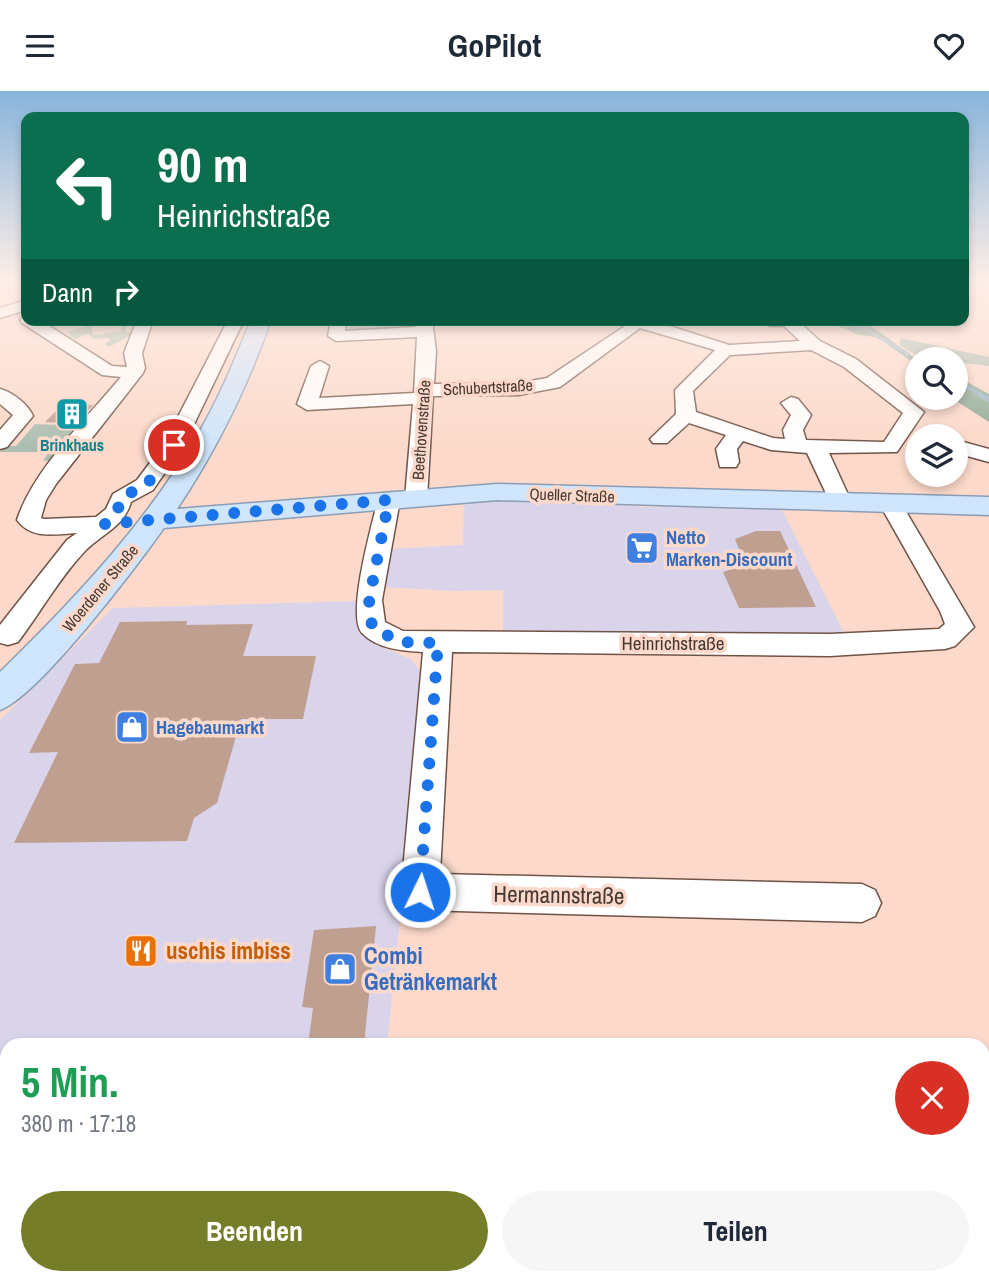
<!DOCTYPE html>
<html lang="de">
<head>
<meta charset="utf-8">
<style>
	body { margin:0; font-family:"Archivo Narrow",sans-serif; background:#f6f6f7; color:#1f2937; height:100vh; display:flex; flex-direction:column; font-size:26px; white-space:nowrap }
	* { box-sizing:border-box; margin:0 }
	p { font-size:23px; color:#747a83 }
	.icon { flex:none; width:38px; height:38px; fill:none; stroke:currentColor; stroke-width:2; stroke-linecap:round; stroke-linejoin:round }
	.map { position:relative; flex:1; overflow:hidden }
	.panel { position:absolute; left:0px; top:947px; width:990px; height:247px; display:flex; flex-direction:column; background:#fff; border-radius:21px 21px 0 0; box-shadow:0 4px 10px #0003 }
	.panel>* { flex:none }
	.hud { position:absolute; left:21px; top:21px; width:948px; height:214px; border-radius:14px; box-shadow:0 4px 10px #0003; background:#0b6e4f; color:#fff; overflow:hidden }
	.buttons { position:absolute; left:905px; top:256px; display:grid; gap:14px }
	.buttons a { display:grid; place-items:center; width:63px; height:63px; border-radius:50%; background:#fff; box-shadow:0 4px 10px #0003; font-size:35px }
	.pin { position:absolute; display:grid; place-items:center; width:60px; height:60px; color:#fff; margin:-30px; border:4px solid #fff; border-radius:50%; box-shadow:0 2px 7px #0007 }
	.me { position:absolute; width:77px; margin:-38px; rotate:4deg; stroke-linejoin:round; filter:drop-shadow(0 0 5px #0008) }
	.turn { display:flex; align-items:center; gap:24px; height:147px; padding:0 21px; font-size:32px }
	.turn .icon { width:91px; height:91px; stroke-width:2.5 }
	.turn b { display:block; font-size:49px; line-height:60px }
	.then { display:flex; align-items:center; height:66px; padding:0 21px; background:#0003; gap:14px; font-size:26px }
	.round { display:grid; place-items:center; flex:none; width:74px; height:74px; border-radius:37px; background:#f6f6f7 }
	.head { display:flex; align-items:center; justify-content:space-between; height:119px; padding:0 21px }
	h1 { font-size:42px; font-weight:700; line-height:52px; color:#1e9e55 }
	.primary-button { display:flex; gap:14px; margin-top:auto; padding:14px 21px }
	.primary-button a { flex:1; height:80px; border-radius:42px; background:#757d29; color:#fff; font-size:28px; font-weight:700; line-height:80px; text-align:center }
	.primary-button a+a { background:#f6f6f7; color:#1f2937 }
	header { display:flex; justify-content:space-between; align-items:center; height:91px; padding:0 21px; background:#fff; font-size:32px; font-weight:700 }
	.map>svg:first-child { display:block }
</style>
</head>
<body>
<header><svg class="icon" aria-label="menu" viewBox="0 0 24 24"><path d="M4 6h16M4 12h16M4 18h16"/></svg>GoPilot<svg class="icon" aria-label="heart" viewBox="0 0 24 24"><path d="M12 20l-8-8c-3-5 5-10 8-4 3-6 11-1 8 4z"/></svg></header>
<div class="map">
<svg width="989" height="1192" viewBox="0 0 989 1192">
	<rect width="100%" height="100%" fill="#fcd9ca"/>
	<path fill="#dad4ea" d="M464 408 582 409 643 416 780 415 845 544 503 547V499L455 500 380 496 387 458 463 454Z
		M358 510 367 545 379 555 411 568 425 586 387 954H7V1186H405V1192H0V629L113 517Z"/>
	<path fill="#abbdb0" d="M121 229H126V241L134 240 133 243 109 256 105 253 110 249 107 247 95 248 88 243 75 248 66 241 90 234 94 244 121 240Z
		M350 229H416V236L349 240Z
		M901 247 989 266V275L956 271V268L918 265 899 254Z
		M35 333 84 335 52 369 43 370 49 361H0L4 355H16Z"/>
	<path fill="#8daa96" d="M825 229C835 229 850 227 859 230 881 238 897 256 917 268V274L877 246 858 244Z
		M956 285 989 303V331L950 306H956Z"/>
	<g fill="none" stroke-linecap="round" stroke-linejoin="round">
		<path stroke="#98b4c9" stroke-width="3.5" d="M850 229 908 263
			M956 290 983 305"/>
		<path stroke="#98b4c9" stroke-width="4.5" d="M980 304 989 309"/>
	</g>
	<path fill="#bf9f90" d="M63 313 93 314 77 333 45 331Z
		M756 440H780L816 516 739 517 723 481 745 473 735 448Z
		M187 530 186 534 253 533 243 565H316L303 628H241L217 712 194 727 187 750 14 752 58 661 29 662 75 573 99 572 120 531Z
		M376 835 364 954H308L313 917 302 916 314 839Z"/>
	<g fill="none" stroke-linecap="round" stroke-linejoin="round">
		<defs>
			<path id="minor" d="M26 209V219L0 227V217Z
				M26 225V229H40L112 275 127 276 124 262 137 229H153L142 262 145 277 143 282 56 393 46 409 41 427 44 428 96 426 106 418 113 403 137 389 164 353 228 229H244L184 354 153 399 131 411C124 436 103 442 85 460 60 486 40 522 18 551L8 554 0 552V534L67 449 77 442C56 443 31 449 17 429 33 379 87 327 121 286L102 284 22 232 20 229Z
				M331 229H347L345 240 416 236V229H432L436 260 434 293 519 292 547 287 634 229H651L729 254 800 250 784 235H770L762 230 797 229 820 250 856 268 924 321 897 361 829 362 851 410 848 415H832L807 362 771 359 743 350 737 358 739 371 736 376H720L716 358 726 344 689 332 667 352H653L650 348 676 323 675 299 715 259 640 237 560 296 519 304 433 305 427 407 424 412H408L405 407 413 313 307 319 297 313 311 275 320 270 329 275 319 307 414 302 417 246 336 250 328 245ZM811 259 844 276 903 322 884 351 806 349 803 339 811 324 798 308 791 306 781 312 791 324 783 339 785 348 773 347 696 321 693 300 730 264Z
				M0 298C12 301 28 313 33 325L7 356 0 358V339L13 324 0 313Z
				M956 349 989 358V371L956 362Z
				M389 402 397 404 400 409 382 509 385 531 403 540 830 543 939 538 945 533 940 520 879 412 882 407H898L974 536 955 555 945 558 830 565 452 561 440 783 862 793 875 799 881 812 875 825 862 831 420 819 407 814 401 801 423 561C403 560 377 558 362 542 346 525 372 433 378 409L381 404Z
				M984 1151H989V1192H965L962 1186H984Z
				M406 1186H458V1192H406Z"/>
			<path id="major" d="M251 229H271C247 297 217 358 177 418L497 393 989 406V424L497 409 164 437C137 475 38 606 0 619V581C76 507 150 428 202 336 222 301 236 265 251 229Z"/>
		</defs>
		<use href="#minor" stroke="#705346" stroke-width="3"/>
		<use href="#major" stroke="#8a9db4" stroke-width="3"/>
		<use href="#minor" fill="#fff" fill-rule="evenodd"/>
		<use href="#major" fill="#cfe5fc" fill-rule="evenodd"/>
	</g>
	<linearGradient id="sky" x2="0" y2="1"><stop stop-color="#88b4dc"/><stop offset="0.53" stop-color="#feeee7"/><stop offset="1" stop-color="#feeee7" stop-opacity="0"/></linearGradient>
	<rect width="989" height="358" fill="url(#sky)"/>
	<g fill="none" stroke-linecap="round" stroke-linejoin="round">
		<path stroke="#1a73e8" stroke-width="12" stroke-dasharray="0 21.6" d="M174 354 152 388 121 408 117 421 105 433 389 409 369 509 372 536 400 551 438 552 420 801"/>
	</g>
	<defs>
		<symbol id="building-square" viewBox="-11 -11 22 22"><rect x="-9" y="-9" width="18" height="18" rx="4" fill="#0f9aa8" stroke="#fcd9ca"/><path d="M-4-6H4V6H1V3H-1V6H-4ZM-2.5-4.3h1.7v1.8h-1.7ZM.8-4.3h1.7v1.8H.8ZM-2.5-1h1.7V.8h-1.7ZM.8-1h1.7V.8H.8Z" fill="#fff"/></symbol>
		<symbol id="supermarket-square" viewBox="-11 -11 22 22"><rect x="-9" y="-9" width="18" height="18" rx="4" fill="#3f7fe0" stroke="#fcd9ca"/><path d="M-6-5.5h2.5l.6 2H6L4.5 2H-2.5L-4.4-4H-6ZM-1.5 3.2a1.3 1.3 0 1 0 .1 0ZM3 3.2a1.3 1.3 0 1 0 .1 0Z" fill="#fff"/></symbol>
		<symbol id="shop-square" viewBox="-11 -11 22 22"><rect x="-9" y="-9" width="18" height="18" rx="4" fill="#3f7fe0" stroke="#fcd9ca"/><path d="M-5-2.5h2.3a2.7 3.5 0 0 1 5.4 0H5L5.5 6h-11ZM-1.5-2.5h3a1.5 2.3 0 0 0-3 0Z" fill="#fff"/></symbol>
		<symbol id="restaurant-square" viewBox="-11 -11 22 22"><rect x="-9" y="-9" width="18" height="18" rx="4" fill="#e8710a" stroke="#fcd9ca"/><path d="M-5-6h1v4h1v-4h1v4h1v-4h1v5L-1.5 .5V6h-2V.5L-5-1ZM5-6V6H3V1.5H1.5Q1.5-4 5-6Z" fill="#fff"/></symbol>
	</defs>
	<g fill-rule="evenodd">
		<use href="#building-square" x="53" y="304" width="38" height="38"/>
		<use href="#supermarket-square" x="623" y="438" width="38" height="38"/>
		<use href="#shop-square" x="113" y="617" width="38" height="38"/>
		<use href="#restaurant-square" x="122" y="841" width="38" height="38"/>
		<use href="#shop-square" x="321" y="859" width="38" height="38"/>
	</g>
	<g text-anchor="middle" stroke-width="7" stroke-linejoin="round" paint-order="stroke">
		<g font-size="16" fill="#463832" stroke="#fcd9ca">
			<text transform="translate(488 296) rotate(-3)" y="6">Schubertstraße</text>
			<text transform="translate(421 339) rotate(-86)" y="6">Beethovenstraße</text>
			<text transform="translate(572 404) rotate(2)" y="6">Queller Straße</text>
			<text transform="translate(100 497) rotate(-50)" y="6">Woerdener Straße</text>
		</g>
		<g font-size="16" font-weight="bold" fill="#0d838f" stroke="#fcd9ca">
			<text x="72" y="360">Brinkhaus</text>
		</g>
		<g font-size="19" font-weight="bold" fill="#366cbe" stroke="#fcd9ca" text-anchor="start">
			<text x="666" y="453">Netto<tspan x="666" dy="22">Marken-Discount</tspan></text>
			<text x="156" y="643">Hagebaumarkt</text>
		</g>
		<g font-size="19" fill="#463832" stroke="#fcd9ca">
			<text x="673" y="559">Heinrichstraße</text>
		</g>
		<g font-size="23" fill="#463832" stroke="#fcd9ca">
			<text transform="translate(559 804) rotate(1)" y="8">Hermannstraße</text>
		</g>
		<g font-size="23" font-weight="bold" fill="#c56008" stroke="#fcd9ca" text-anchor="start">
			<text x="166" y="868">uschis imbiss</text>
		</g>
		<g font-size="23" font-weight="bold" fill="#366cbe" stroke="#fcd9ca" text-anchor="start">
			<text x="364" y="873">Combi<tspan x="364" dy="26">Getränkemarkt</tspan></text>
		</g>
	</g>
</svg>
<div class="buttons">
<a><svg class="icon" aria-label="search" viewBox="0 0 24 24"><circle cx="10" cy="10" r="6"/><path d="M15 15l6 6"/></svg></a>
<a><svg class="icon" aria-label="layers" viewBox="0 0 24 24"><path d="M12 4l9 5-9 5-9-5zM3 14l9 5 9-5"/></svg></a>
</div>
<div class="pin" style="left:174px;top:354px;background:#d93025"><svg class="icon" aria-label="arrive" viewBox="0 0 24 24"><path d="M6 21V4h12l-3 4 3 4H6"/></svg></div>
<svg class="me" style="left:420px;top:801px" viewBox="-20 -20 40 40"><circle r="17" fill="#1a73e8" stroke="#fff" stroke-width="3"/><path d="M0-11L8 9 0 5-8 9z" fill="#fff"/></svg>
<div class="hud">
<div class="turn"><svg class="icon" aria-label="left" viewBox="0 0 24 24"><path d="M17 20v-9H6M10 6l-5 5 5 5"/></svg><div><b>90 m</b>Heinrichstraße</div></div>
<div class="then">Dann<svg class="icon" aria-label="right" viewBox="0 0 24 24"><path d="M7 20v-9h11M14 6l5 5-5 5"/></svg></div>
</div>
<section class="panel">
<div class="head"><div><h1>5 Min.</h1><p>380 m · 17:18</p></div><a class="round" style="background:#d93025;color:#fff"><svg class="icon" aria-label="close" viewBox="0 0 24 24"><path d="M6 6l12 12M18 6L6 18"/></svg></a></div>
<div class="primary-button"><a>Beenden</a><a>Teilen</a></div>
</section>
</div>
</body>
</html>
